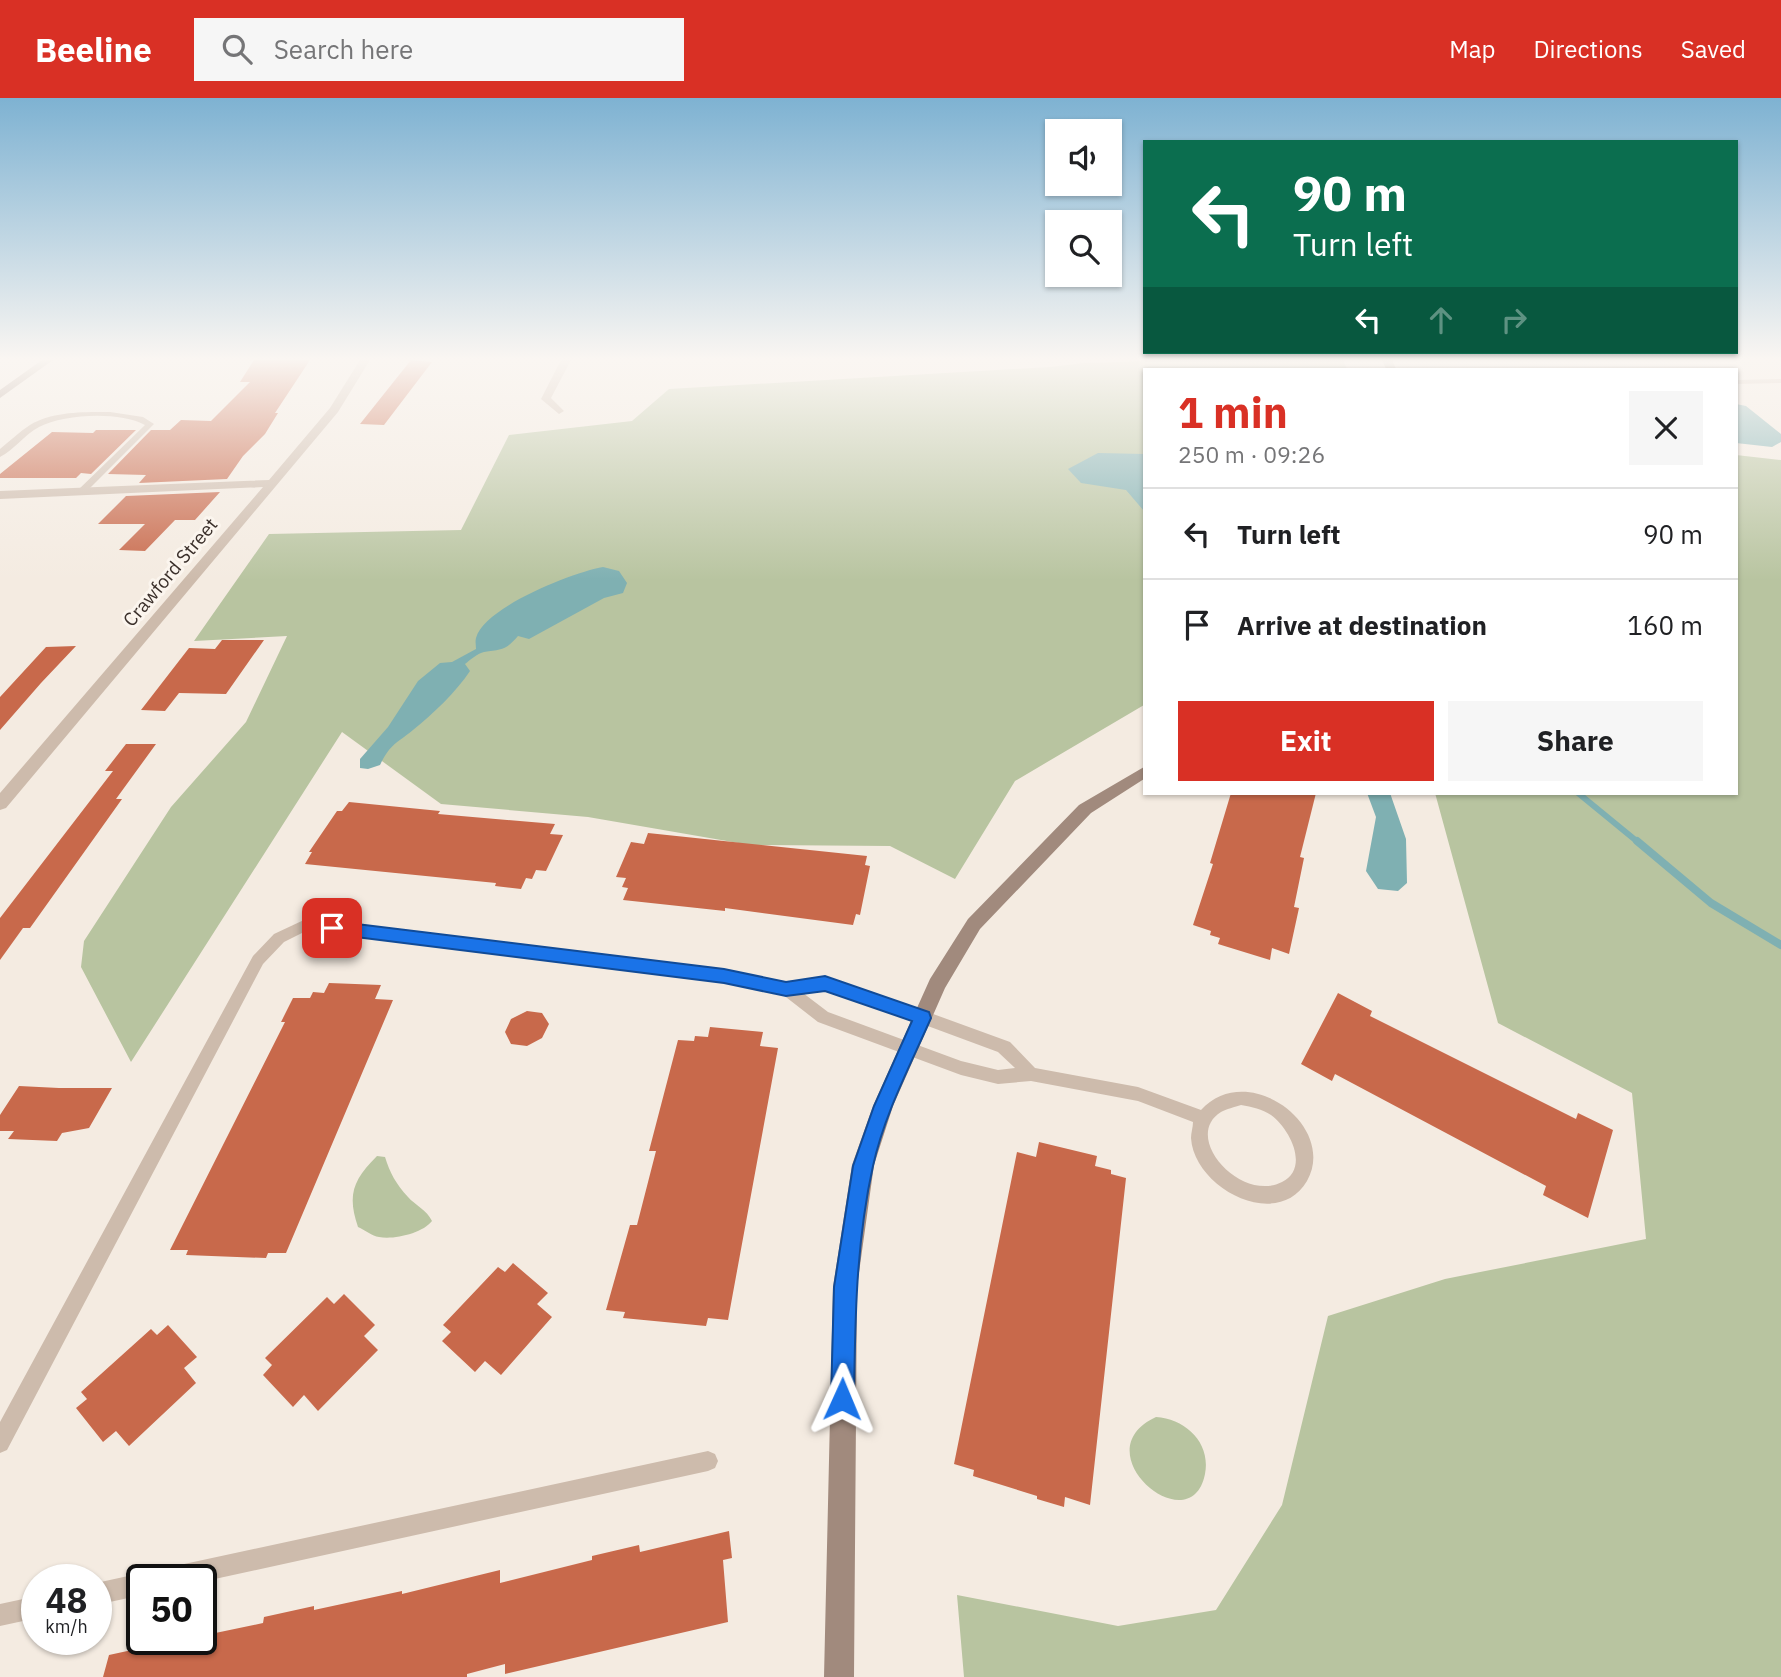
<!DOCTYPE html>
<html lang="en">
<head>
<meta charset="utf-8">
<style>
	body { margin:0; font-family:"IBM Plex Sans",sans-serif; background:#f6f6f6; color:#202124; height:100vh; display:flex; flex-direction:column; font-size:26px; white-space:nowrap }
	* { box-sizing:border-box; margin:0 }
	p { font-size:23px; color:#757577 }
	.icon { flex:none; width:38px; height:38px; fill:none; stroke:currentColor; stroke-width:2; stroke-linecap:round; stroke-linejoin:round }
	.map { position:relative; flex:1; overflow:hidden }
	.sheet { position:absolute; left:1143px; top:270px; width:595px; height:427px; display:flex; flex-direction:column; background:#fff; border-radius:0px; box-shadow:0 2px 5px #0004 }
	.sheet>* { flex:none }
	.top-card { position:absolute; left:1143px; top:42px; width:595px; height:214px; border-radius:0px; box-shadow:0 2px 5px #0004; background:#0b6e4f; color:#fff; overflow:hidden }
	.buttons { position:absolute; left:1045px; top:21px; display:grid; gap:14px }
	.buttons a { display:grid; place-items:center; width:77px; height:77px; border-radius:0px; background:#fff; box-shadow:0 2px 5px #0004; font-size:35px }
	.speed { position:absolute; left:21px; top:1466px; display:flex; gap:14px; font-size:35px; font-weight:700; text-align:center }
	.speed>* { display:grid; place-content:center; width:91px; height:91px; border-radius:50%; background:#fff; box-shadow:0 2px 5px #0004; line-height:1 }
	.speed small { font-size:18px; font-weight:400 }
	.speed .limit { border:4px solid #111; border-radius:10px; background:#fff; color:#111 }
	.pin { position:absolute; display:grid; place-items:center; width:60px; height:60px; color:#fff; margin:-30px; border-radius:14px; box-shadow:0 4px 10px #0006 }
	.me { position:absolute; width:77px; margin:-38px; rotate:1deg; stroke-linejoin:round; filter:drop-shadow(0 0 5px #0008) }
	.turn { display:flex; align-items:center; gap:24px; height:147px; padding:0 35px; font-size:32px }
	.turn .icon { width:91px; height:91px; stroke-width:2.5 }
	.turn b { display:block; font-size:49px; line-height:60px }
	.lanes { display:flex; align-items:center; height:66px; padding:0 35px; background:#0003; justify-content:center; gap:35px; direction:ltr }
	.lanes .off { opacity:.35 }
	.round { display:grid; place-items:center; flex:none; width:74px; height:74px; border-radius:0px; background:#f6f6f6 }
	.headline { display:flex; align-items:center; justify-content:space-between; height:119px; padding:0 35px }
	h1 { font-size:42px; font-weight:800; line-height:52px; color:#d93025 }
	.action { display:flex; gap:14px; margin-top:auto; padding:14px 35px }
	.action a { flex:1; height:80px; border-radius:0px; background:#d93025; color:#fff; font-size:28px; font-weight:800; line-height:80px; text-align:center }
	.action a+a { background:#f6f6f6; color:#202124 }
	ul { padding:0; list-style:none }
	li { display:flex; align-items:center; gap:21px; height:91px; padding:0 35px; border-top:2px solid #e0e0e0 }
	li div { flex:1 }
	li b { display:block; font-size:26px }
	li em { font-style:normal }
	header { display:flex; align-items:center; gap:42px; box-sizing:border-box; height:98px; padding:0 35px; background:#d93025; color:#fff }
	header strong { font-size:33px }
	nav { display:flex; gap:38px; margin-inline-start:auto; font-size:24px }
	.search { width:490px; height:63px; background:#f6f6f6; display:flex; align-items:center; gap:18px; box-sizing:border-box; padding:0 24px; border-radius:0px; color:#757577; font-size:26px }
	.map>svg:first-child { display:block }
</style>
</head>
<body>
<header>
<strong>Beeline</strong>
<div class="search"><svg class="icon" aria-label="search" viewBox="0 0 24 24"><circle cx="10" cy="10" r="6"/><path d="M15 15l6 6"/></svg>Search here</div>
<nav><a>Map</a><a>Directions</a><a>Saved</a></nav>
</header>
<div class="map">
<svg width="1781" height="1579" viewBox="0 0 1781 1579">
	<rect width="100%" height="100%" fill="#f4ebe1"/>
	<path fill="#b8c4a0" d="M1178 262H1343L1347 271H1144V607L1015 683 955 781 890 748 750 747 588 719 441 706 342 634 131 964 81 869 84 843 171 709 246 624 287 538 194 543 269 436 461 432 509 337 632 323 669 291 1050 269 1084 265Z
		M1736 357 1781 362V1579H964L957 1497 1118 1528 1216 1512 1282 1407 1328 1218 1445 1181 1646 1141 1632 995 1498 925 1435 695H1736Z
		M377 1058 385 1059C390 1075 396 1086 408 1099 415 1107 427 1112 432 1123 423 1135 394 1142 379 1139 372 1138 365 1132 358 1129 347 1097 353 1082 377 1058Z
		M1156 1319C1186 1321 1211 1345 1205 1376 1191 1447 1080 1354 1156 1319Z"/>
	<path fill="#7fb0b2" d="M1736 306 1746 308 1781 336V344L1772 349 1736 345Z
		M1098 355 1144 356V413L1126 392 1081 385 1068 371Z
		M603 469 619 473 627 485 623 495 604 500 529 541 518 538C505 553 502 551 484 554 478 555 470 562 465 566L470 573C456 594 433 616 413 632 396 646 391 645 380 667L368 671 360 670V661L388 629 418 583 440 565 452 564 476 551C476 547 475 544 476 540 484 509 574 474 603 469Z
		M1367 695H1390L1406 741 1407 785 1398 793 1378 791 1366 773 1376 719Z"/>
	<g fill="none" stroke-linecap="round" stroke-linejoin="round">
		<path stroke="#7fb0b2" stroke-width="6" d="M1578 695 1639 745"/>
		<path stroke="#7fb0b2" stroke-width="8" d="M1637 743 1711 805 1781 847"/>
	</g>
	<path fill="#c8694b" d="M254 262H310L275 315H278L265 336 243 358 227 381 139 385 146 377 108 376 151 332H170L181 322 211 323 250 284H240Z
		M411 262 432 264 384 327 360 326Z
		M96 332H136L91 376 81 375 76 380H0V376L52 334 93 335Z
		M220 394 195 422H175L145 453 119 452 145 426H98L126 398Z
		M222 542H264L226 596 179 595 165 613 141 612 189 550 215 551Z
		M76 548 41 585 0 632V599L46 549Z
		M126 646H156L116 701H122L45 809 30 830H23L0 862V820L113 673H105Z
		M1231 695H1316L1300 759 1304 760 1294 809 1299 810 1289 856 1272 850 1270 862 1218 846 1220 840 1210 837 1211 833 1193 827 1213 766 1210 765Z
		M349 704 440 713 438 716 555 726 550 736 563 737 546 773 536 772 532 781 526 780 521 791 495 788 496 785 305 766 312 754H309L337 713H342Z
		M648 735 867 758 865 767 870 768 860 817 856 816 853 827 725 810V813L623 802 628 790 622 789 626 780 616 779 631 744 644 746Z
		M329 885 381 887 375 901 393 902 286 1155H268L266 1160 186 1157 188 1152H170L285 924H281L293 900H310L313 894 324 895Z
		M1338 895 1372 913 1370 918 1576 1021 1578 1015 1613 1032 1588 1120 1543 1097 1546 1088 1335 976 1332 983 1301 966Z
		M527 913 542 915 549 926 542 940 527 948 511 946 505 934 511 921Z
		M710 929 763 934 760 948 778 950 728 1222 708 1220 706 1228 623 1220 625 1214 606 1212 630 1127H637L656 1053H649L678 942 694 943 695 938 708 939Z
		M19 988 59 990H112L89 1030 62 1035 57 1043 8 1041 14 1033H0V1017Z
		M1039 1044 1097 1058 1095 1068 1111 1072V1076L1126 1080 1090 1407 1065 1399 1064 1409 1037 1401V1398L973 1378 974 1372 954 1366 1017 1054 1036 1059Z
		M513 1165 548 1195 537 1206 552 1219 501 1277 485 1263 475 1274 442 1243 451 1234 443 1227 498 1169 505 1174Z
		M344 1196 375 1227 364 1238 378 1252 318 1313 304 1297 293 1309 263 1277 272 1267 265 1260 327 1199 334 1206Z
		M168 1227 197 1259 184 1270 196 1285 129 1348 116 1333 103 1344 76 1310 87 1301 81 1294 151 1231 157 1237Z
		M729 1433 732 1460 723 1462 728 1524 505 1576V1566L467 1576V1579H103L109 1557 164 1545 201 1542V1538L263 1525 264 1519 314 1508V1512L402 1493V1496L500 1472V1485L592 1462V1458L639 1447 640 1454Z"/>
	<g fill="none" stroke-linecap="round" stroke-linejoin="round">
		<path fill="#cdbbac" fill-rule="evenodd" d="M1781 281V285L1736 286V282Z
			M110 314 143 319 154 326 84 396 76 394 145 327C119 313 64 316 39 329 24 337 14 352 0 359V351C10 343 19 334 30 327 53 313 85 314 110 314Z
			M306 821 724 872 786 885 825 880 870 893 1010 944 1035 970 1138 989 1201 1012C1248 961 1338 1028 1307 1083 1277 1134 1194 1090 1191 1040 1191 1035 1193 1029 1193 1024L1138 1003 1031 983 998 986 961 977 818 924 782 896 724 884 306 833 284 844 263 866 7 1352 0 1355V1324L253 858 274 836ZM825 892 863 904 998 954 1015 970 998 972 961 963 828 914 803 895ZM1241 1007C1252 1009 1262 1011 1271 1017 1290 1031 1310 1070 1282 1084 1241 1105 1181 1039 1221 1014 1226 1011 1235 1009 1241 1007Z
			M708 1353 715 1356 718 1363 715 1370 708 1373 201 1484V1482H142V1497L96 1507V1485L142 1475 151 1480 153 1474 161 1471Z
			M37 1498V1520L0 1528V1506Z"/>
		<path fill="#cdbbac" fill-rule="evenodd" d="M360 262H370L338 314 6 710 0 712V695L263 389 0 401V393L269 382 330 310Z
			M561 262H571L551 300 564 313 559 316 541 301Z"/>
		<path fill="#a18a7d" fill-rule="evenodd" d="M42 262H53L0 300V292Z
			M1382 262H1392L1396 271H1386Z
			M1144 669V681L1091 715 980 831 945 890 893 1008 874 1067 857 1189 854 1579H824L833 1189 852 1067 873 1008 930 881 968 821 1079 707Z"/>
	</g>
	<linearGradient id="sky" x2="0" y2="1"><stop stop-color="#7eb2d2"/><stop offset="0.54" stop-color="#faf6f2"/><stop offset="1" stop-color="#faf6f2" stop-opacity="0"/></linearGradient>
	<rect width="1781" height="483" fill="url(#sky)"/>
	<path fill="#1a73e8" stroke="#114b97" stroke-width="2" d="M332 823 724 871 786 884 825 878 929 914 931 920C910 968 884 1017 873 1068 856 1144 855 1223 854 1301L851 1309 842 1313 834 1309 831 1301 834 1189 853 1068 874 1008 912 923 825 893 786 898 724 885 332 836 326 834 324 830 326 825Z"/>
	<g text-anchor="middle" stroke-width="6" stroke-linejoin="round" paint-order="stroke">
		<g font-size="19" fill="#3b302b" stroke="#fbf5ee">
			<text transform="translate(170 474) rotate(-50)" y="7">Crawford Street</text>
		</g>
	</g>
</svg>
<div class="buttons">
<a><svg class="icon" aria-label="sound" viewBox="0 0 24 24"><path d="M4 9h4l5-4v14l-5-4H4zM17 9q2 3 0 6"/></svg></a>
<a><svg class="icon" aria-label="search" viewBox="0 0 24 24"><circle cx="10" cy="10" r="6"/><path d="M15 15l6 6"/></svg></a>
</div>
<div class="speed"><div>48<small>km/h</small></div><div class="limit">50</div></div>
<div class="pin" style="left:332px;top:830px;background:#d93025"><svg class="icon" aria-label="arrive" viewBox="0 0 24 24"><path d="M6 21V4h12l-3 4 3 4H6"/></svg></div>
<svg class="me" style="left:842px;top:1301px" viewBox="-20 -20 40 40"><path d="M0-17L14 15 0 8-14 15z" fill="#1a73e8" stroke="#fff" stroke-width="4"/></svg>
<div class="top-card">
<div class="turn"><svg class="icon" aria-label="left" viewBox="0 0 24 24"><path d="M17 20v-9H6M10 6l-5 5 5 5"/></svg><div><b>90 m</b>Turn left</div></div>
<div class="lanes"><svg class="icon" aria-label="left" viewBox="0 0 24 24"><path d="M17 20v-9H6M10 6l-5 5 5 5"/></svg><svg class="icon off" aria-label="ahead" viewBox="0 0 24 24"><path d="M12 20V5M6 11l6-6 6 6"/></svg><svg class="icon off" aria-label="right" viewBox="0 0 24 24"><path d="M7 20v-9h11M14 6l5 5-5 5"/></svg></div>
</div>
<section class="sheet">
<div class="headline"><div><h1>1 min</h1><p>250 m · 09:26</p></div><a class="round"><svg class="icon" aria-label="close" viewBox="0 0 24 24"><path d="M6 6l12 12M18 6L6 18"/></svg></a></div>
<ul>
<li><svg class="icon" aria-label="left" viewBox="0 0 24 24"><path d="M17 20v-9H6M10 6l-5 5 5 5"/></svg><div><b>Turn left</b></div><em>90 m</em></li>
<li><svg class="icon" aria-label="arrive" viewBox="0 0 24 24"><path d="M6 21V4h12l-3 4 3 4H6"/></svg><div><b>Arrive at destination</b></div><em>160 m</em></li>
</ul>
<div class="action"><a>Exit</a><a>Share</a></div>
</section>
</div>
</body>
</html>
